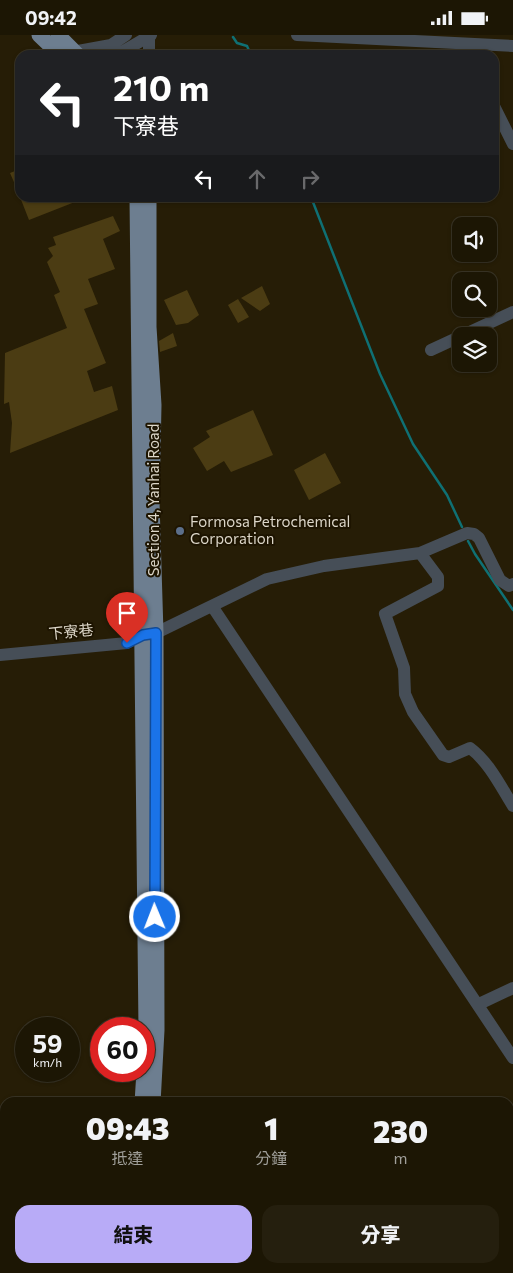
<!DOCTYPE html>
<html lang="zh-TW">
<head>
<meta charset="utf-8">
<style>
	body { margin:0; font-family:Commissioner,"Noto Sans TC",sans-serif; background:#251f0e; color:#f1f3f6; height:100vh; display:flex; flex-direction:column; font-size:19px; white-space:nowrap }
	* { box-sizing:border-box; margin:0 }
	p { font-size:16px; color:#a09f9a }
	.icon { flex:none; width:28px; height:28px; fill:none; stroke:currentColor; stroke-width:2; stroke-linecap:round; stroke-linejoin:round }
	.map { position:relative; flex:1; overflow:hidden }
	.panel { position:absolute; left:0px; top:1062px; width:514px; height:176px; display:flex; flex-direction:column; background:#1c1604; border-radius:15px 15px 0 0; box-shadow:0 1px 4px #0004,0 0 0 1px #3a3526 }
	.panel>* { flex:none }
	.guide { position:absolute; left:15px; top:15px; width:484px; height:152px; border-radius:15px; box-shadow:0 1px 4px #0004,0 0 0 1px #3a3526; background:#202124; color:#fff; overflow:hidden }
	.tools { position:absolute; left:452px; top:182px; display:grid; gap:10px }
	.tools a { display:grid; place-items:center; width:45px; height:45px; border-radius:10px; background:#1c1604; box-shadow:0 1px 4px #0004,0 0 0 1px #3a3526; font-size:25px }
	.speed { position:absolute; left:15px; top:982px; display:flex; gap:10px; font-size:25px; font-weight:700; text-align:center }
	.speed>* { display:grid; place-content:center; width:65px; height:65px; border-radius:50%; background:#1c1604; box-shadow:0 1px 4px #0004,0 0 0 1px #3a3526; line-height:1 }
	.speed small { font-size:12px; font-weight:400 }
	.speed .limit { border:8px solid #d22; background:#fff; color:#111 }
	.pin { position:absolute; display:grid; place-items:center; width:42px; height:42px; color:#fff; margin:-51px -21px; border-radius:50% 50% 50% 0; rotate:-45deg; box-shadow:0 0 5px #0007 }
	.pin .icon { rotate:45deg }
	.me { position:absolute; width:55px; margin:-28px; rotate:359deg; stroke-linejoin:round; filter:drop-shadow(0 0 4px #0008) }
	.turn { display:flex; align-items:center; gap:18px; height:105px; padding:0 15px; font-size:22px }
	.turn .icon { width:65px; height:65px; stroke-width:2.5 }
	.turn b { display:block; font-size:35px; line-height:42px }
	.lanes { display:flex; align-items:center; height:48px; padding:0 15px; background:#0003; justify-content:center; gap:25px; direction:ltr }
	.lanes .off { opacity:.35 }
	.eta { display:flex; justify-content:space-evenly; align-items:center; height:85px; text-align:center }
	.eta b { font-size:30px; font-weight:800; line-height:35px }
	.cta { display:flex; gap:10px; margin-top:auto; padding:10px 15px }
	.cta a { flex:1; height:58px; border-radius:15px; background:#b8abf7; color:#111; font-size:20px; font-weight:800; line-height:58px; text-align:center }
	.cta a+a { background:#251f0e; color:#f1f3f6 }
	.status { display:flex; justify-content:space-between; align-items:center; height:35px; padding:0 25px; background:#1c1604; direction:ltr }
	.status svg { height:14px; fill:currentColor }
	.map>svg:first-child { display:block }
</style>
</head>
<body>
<div class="status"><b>09:42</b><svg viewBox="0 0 49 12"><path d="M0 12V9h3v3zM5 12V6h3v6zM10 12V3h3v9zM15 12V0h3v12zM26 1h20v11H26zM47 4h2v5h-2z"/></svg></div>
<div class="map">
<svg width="513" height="1238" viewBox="0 0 513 1238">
	<rect width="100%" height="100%" fill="#261d06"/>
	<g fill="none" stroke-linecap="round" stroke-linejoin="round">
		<path stroke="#0f7074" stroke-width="2.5" d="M233 2 237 8 247 11 251 20
			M311 162 380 339 413 409 447 460 462 492
			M468 506 475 519 513 575"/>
		<path stroke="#0f7074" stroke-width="10" d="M0 1112 5 1117
			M50 1234 51 1238"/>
	</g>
	<path fill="#4b3c13" d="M20 134V161L10 138Z
		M20 162H85V163L29 185Z
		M113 181 120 196 103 204 115 234 88 244 98 269 84 274 106 328 87 336 94 357 112 351 118 375 10 418 12 388 9 367 4 369 5 318 67 293 54 260 60 257 47 227 53 221 48 213 56 210 53 202Z
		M262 251 270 269 260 276 241 263Z
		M187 255 199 280 188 288 176 290 164 265Z
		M238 264 249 282 238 288 228 270Z
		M173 298 177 311 160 317 159 306Z
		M253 375 273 420 231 437 224 426 207 436 193 413 210 402 206 396Z
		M325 418 341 448 309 465 294 435Z"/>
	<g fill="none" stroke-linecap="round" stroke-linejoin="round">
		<path stroke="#464e57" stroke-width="12" d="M297 0 513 11
			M67 18 111 10 126 0
			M117 20 151 0
			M149 20V0
			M494 71 513 109
			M431 315 513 277
			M420 518 438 542V551L385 579 404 633 405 659 413 677 443 720 449 722 470 713C489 727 501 752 513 771
			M212 571 513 1023
			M0 620 127 608 143 600 156 598 267 544 324 531 420 518 467 498 474 499 479 503 500 545 509 551 513 549
			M479 969 513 953
			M0 1091 5 1096
			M509 1193 513 1199
			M64 1234 65 1238
			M245 1234 248 1238"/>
		<path stroke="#6d7e90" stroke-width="15" d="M39 0 60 20
			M58 0 78 20
			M137 162 146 995 144 1032
			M149 162V292L154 370 152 467 156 598 157 995 153 1068
			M142 1068 144 1036
			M114 1238 115 1234
			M127 1238 128 1234"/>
	</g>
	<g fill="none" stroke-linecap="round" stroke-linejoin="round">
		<defs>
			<path id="route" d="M127 608 143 600 156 598 155 882"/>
		</defs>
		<use href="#route" stroke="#114b97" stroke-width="12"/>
		<use href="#route" stroke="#1a73e8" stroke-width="9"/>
	</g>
	<circle fill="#5c6f8a" stroke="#1d1400" stroke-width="2" cx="180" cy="496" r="5"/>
	<g text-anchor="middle" stroke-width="4" stroke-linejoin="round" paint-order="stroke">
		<g font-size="15" fill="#dcd6c8" stroke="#1d1400">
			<text transform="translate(154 465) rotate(-90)" y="5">Section 4, Yanhai Road</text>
			<text transform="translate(71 597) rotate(-6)" y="5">下寮巷</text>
		</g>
		<g font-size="15" fill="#dcd6c8" stroke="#1d1400" text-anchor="start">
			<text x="190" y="492">Formosa Petrochemical<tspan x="190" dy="17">Corporation</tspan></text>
		</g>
	</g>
</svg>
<div class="tools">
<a><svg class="icon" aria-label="sound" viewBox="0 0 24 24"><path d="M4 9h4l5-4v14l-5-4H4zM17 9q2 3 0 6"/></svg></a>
<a><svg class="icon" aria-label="search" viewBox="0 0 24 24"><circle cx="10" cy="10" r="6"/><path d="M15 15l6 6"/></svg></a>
<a><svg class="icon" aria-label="layers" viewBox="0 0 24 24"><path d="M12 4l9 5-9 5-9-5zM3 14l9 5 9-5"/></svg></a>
</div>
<div class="speed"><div>59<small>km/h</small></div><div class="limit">60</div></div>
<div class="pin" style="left:127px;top:608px;background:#d93025"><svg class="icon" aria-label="arrive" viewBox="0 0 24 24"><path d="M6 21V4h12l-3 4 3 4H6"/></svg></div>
<svg class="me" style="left:155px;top:882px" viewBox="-20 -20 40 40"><circle r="17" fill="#1a73e8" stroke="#fff" stroke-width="3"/><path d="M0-11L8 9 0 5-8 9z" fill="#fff"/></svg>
<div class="guide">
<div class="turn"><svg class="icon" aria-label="left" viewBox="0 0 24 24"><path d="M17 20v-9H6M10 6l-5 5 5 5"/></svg><div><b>210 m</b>下寮巷</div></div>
<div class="lanes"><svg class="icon" aria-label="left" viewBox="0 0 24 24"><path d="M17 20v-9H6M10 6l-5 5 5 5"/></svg><svg class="icon off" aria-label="ahead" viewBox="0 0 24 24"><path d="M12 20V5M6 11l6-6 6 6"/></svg><svg class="icon off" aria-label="right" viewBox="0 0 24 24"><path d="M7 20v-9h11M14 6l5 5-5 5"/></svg></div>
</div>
<section class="panel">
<div class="eta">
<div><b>09:43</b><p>抵達</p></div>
<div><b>1</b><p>分鐘</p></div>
<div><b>230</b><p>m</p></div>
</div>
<div class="cta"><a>結束</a><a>分享</a></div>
</section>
</div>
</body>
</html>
